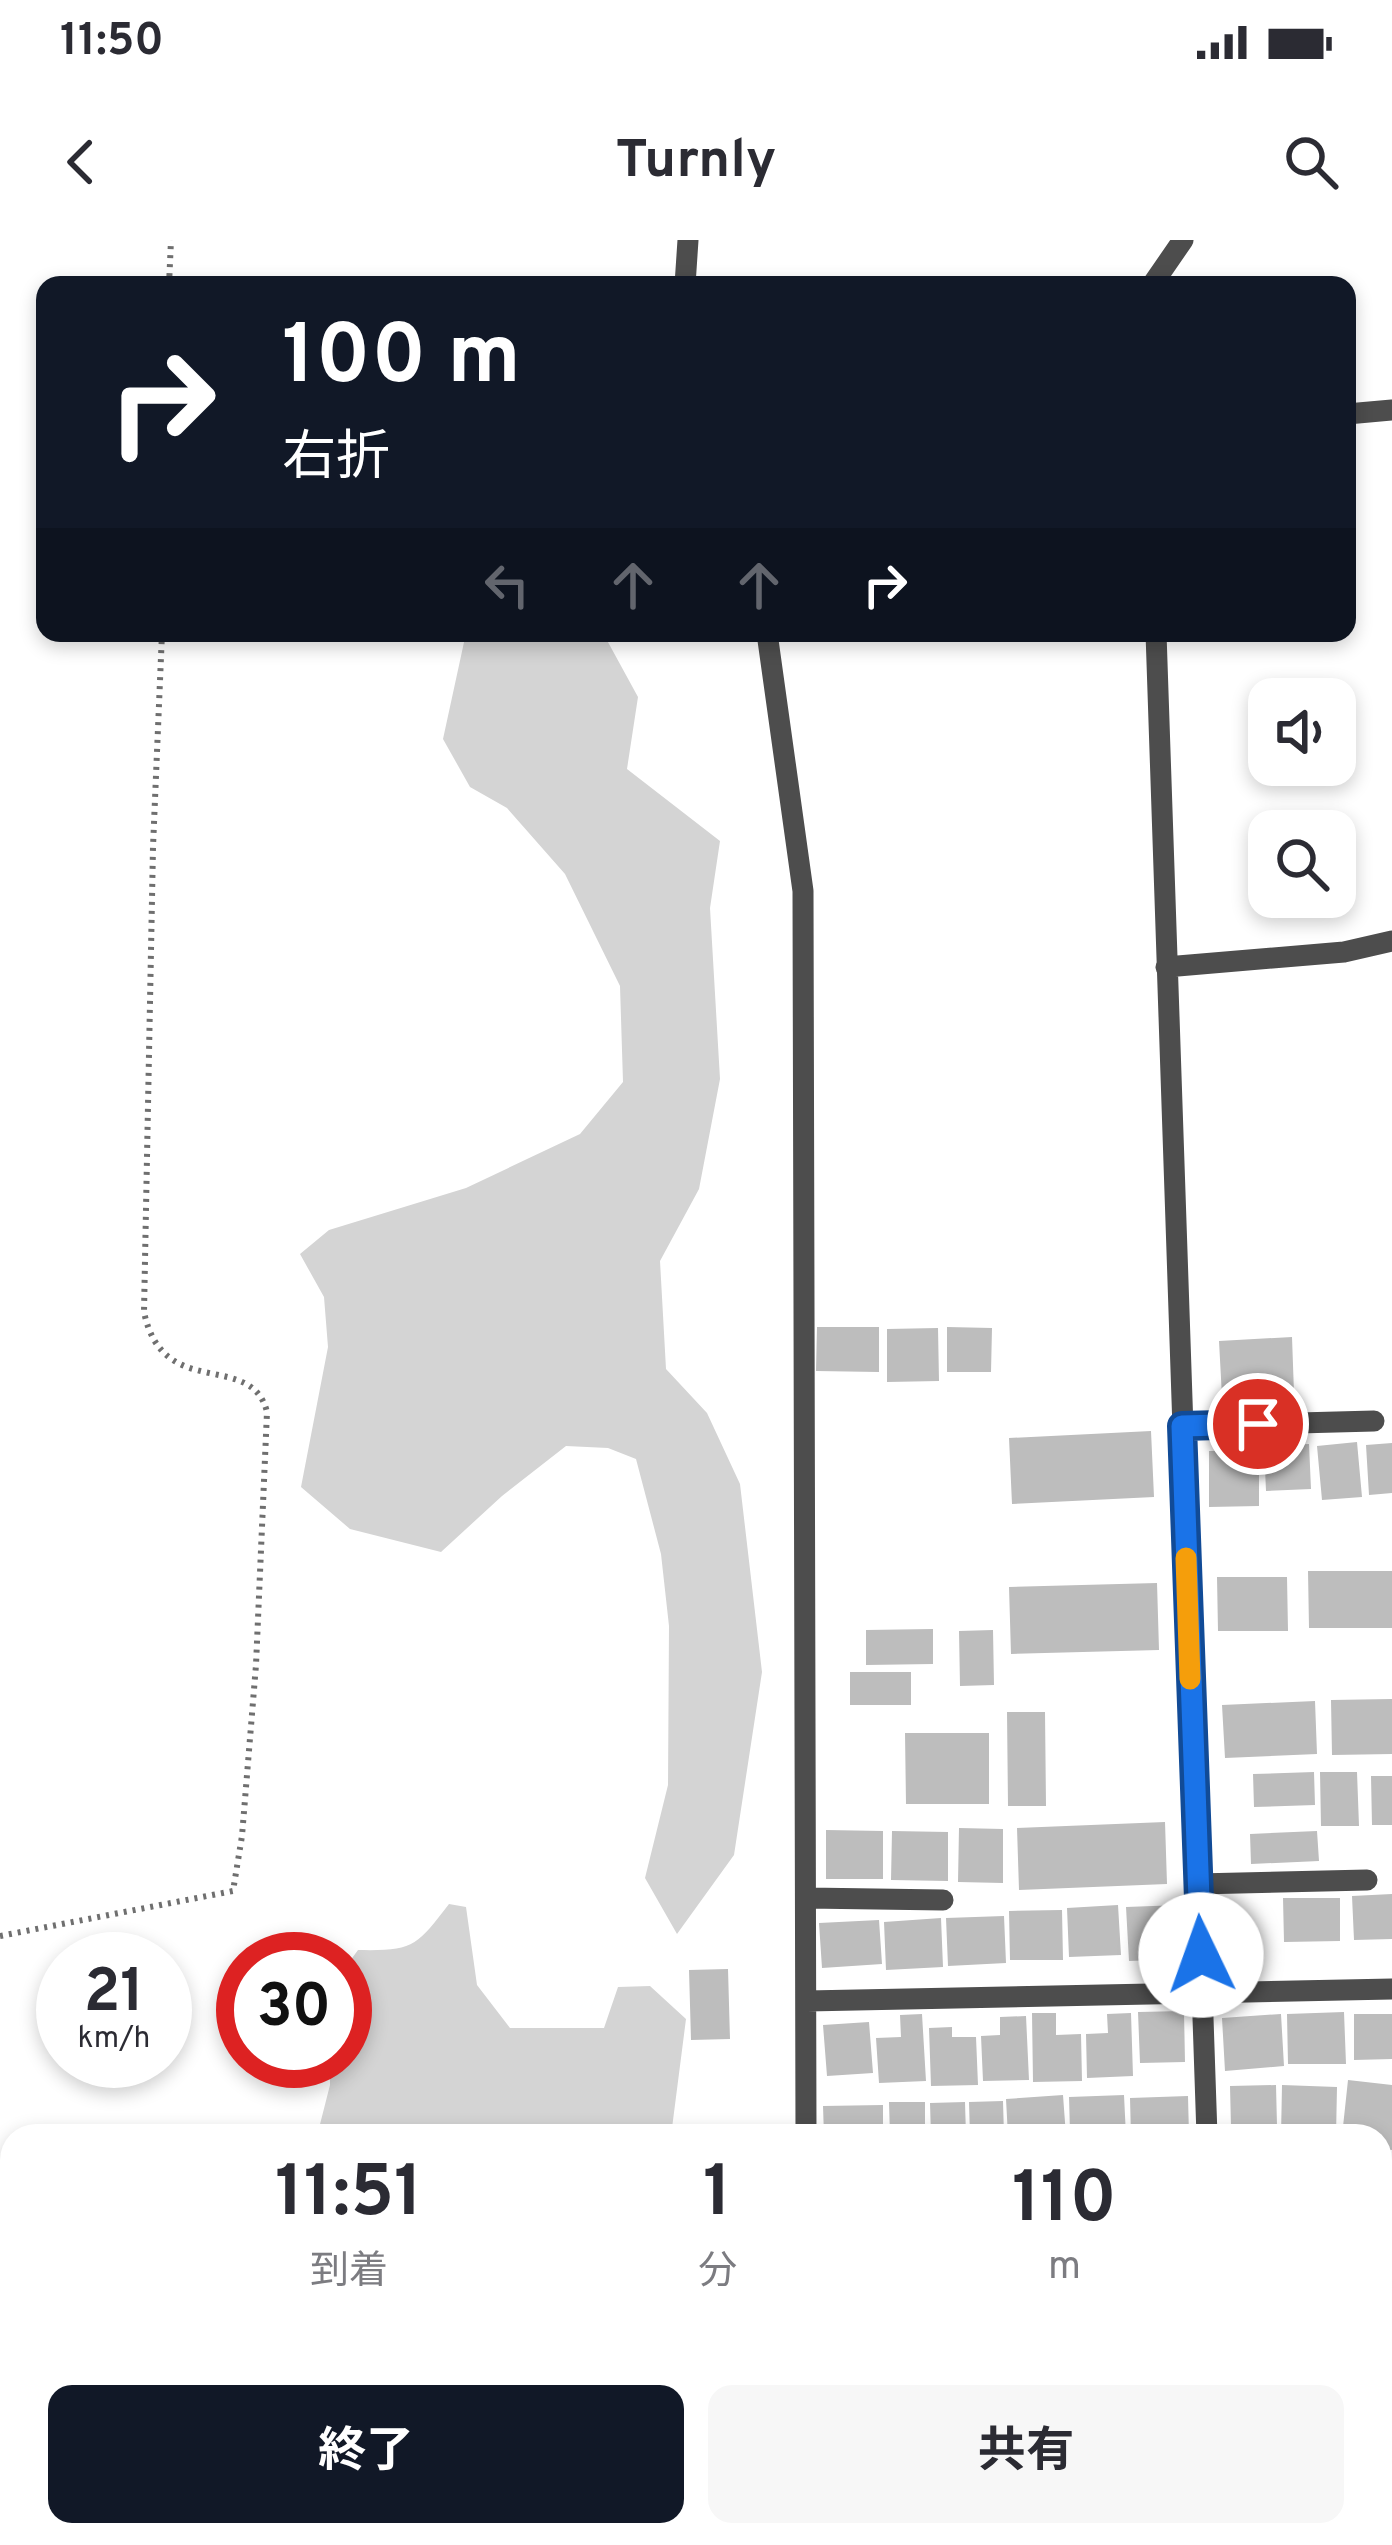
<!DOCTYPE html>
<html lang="ja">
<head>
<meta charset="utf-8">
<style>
	body { margin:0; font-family:Overpass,"Noto Sans JP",sans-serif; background:#f7f7f7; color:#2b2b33; height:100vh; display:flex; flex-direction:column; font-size:45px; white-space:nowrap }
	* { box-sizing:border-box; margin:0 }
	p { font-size:39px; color:#7c7c81 }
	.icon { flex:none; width:66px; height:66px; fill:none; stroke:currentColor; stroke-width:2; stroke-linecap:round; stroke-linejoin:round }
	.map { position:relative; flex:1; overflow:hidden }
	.panel { position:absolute; left:0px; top:1884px; width:1392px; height:423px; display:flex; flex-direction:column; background:#fff; border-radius:36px 36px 0 0; box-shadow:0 6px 18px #0003 }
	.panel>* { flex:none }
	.hud { position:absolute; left:36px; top:36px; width:1320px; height:366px; border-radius:24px; box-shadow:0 6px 18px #0003; background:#111827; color:#fff; overflow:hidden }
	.fabs { position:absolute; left:1248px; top:438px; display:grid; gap:24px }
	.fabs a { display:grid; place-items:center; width:108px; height:108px; border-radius:24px; background:#fff; box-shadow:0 6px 18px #0003; font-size:60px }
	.speed { position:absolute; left:36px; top:1692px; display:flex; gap:24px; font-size:60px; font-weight:700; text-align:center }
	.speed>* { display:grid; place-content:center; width:156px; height:156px; border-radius:50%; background:#fff; box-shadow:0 6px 18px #0003; line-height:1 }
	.speed small { font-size:30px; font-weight:400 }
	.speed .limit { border:18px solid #d22; background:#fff; color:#111 }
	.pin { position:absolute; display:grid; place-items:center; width:102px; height:102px; color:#fff; margin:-51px; border:6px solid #fff; border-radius:50%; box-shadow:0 3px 12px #0007 }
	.me { position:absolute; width:132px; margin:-66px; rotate:357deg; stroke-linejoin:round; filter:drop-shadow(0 0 9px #0008) }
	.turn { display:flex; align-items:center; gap:42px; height:252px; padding:0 48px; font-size:54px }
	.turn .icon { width:156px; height:156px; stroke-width:2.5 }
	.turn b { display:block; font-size:84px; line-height:102px }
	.lanes { display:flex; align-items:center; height:114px; padding:0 48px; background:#0003; justify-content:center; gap:60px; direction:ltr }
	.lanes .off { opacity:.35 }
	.eta { display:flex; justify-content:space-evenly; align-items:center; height:204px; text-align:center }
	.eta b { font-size:72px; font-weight:700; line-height:84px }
	.cta { display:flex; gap:24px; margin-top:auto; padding:24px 48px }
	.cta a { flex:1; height:138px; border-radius:24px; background:#111827; color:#fff; font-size:48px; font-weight:700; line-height:138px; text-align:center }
	.cta a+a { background:#f7f7f7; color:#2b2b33 }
	.status { display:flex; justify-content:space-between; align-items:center; height:84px; padding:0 60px; background:#fff; direction:ltr }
	.status svg { height:33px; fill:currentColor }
	header { display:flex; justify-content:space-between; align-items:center; height:156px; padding:0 48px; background:#fff; font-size:54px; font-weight:700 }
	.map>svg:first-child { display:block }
</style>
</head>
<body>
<div class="status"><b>11:50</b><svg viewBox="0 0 49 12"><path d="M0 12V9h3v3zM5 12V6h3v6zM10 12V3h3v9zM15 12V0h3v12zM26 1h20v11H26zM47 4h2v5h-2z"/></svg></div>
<header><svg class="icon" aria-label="back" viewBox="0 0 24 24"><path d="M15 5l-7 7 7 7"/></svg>Turnly<svg class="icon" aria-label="search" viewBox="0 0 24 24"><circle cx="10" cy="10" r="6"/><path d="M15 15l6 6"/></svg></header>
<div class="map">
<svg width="1392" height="2305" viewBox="0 0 1392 2305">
	<rect width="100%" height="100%" fill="#fff"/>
	<path fill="#d4d4d4" d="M466 393H603L638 457 627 529 720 601 710 668 720 839 699 949 660 1021 666 1129 707 1173 740 1244 762 1432 734 1615 677 1694 645 1638 668 1545 669 1386 661 1314 636 1219 608 1208 566 1206 502 1256 441 1312 350 1289 301 1247 328 1107 324 1057 300 1014 329 990 466 948 580 894 623 842 620 746 565 634 507 568 470 547 443 499Z
		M449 1664 466 1667 477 1745 510 1788H604L618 1747 650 1746 686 1779 671 1896H317L330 1845V1821H345V1728L358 1710C413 1711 416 1707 449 1664Z
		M559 2295H665L664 2305H565Z"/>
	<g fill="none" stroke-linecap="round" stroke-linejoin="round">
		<path stroke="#9b9b9b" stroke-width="10" d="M1380 2250 1392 2233
			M1352 2305 1355 2295"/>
	</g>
	<path fill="#bdbdbd" d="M817 1087H879V1132L816 1131Z
		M947 1087 992 1088 991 1132H947Z
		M938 1088 939 1141 887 1142V1089Z
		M1292 1097 1294 1153 1222 1157 1219 1101Z
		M1151 1191 1154 1257 1012 1264 1009 1198Z
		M1357 1202 1362 1257 1322 1260 1317 1206Z
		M1392 1203V1253L1369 1255 1366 1205Z
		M1309 1204 1311 1249 1266 1251 1264 1206Z
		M1259 1210V1266L1209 1267V1211Z
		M1308 1331H1392V1388H1309Z
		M1217 1337H1287L1288 1391H1218Z
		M1157 1343 1159 1410 1011 1414 1009 1347Z
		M933 1389V1424L866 1425V1390Z
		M993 1390 994 1445 960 1446 959 1391Z
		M850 1432H911V1465H850Z
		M1392 1459V1514L1332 1515 1331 1460Z
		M1315 1461 1317 1514 1225 1518 1222 1465Z
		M1007 1472H1045L1046 1566H1008Z
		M905 1493H989V1564H906Z
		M1314 1532 1315 1565 1254 1567 1253 1534Z
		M1320 1532H1357L1359 1586H1321Z
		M1371 1536H1392V1585H1372Z
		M1165 1582 1167 1644 1019 1650 1017 1588Z
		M959 1588 1003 1589V1643L958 1642Z
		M826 1590 883 1591V1639H826Z
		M892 1591 948 1592V1641L891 1640Z
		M1317 1591 1319 1621 1251 1624 1250 1594Z
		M1392 1654V1699L1354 1700 1352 1656Z
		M1283 1658H1340V1701L1284 1702Z
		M1118 1665 1121 1715 1069 1717 1067 1668Z
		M1180 1665 1182 1719 1129 1721 1126 1667Z
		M1062 1670 1063 1720H1010L1009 1671Z
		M1004 1676 1006 1723 948 1726 946 1678Z
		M941 1678 943 1727 886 1730 884 1682Z
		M879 1680 882 1724 822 1728 819 1683Z
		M728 1729 730 1799 691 1800 689 1730Z
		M1184 1771 1185 1822 1140 1823 1138 1772Z
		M1344 1772 1346 1824H1288L1287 1774Z
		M1032 1773H1056V1795L1081 1794 1082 1841 1033 1842Z
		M1131 1773 1133 1836 1087 1838 1086 1794 1108 1793 1107 1774Z
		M922 1774 926 1841 879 1843 876 1798 901 1797 900 1775Z
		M1281 1774 1284 1826 1225 1831 1222 1778Z
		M1354 1774H1392V1819L1354 1820Z
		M1026 1776 1029 1840 983 1841 981 1796 1000 1795V1777Z
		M869 1782 873 1833 827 1836 823 1785Z
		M952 1787V1797H976L978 1845 931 1846 929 1788Z
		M1348 1840 1392 1845V1910L1380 1909V1896H1342Z
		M1276 1845 1277 1886 1231 1887 1230 1846Z
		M1282 1845 1337 1847 1336 1896H1281Z
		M1063 1855 1066 1896H1008L1006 1859Z
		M1124 1855 1126 1896H1103L1102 1891 1070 1892 1069 1857Z
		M1188 1856 1189 1896H1131L1130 1858Z
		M1003 1861 1004 1896H970L969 1862Z
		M889 1862H925V1896H890Z
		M965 1862 966 1896H931L930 1863Z
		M883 1865V1896H824L823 1866Z
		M686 1889 747 1892V1896H686Z
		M1385 2260 1392 2261V2304L1370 2301V2295H1380Z
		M396 2295H474V2298L489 2295 492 2305H394L392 2296Z
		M824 2295H887V2305H824Z
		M924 2295H949L950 2305H901V2299H924Z
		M958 2295H1009V2305H958Z"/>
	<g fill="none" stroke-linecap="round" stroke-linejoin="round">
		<path stroke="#6f6f6f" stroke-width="6" stroke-dasharray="3 6" stroke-linecap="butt" d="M169 45 171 0
			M0 1696 233 1651 242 1596 256 1425 267 1172C251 1109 163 1163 144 1072L153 607 162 393"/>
		<path stroke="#4d4d4d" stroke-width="21" d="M685 45 688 0
			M1152 45 1183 0
			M1347 174 1392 170
			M767 393 803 651 806 1896
			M1156 393 1207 1896
			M1166 727 1344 712 1392 701
			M1182 1186 1374 1181
			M1197 1644 1367 1640
			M808 1658 943 1660
			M807 1761 1392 1749
			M1380 1992 1392 1993
			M84 2295 106 2305
			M1221 2295 1222 2305
			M802 2305V2295"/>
	</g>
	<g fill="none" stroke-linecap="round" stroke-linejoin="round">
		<defs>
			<path id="route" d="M1201 1715 1182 1186 1258 1184"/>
		</defs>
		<use href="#route" stroke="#114b97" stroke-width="30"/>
		<use href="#route" stroke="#1a73e8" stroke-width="21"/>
		<path stroke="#f59e0b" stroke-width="21" d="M1186 1318 1190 1439"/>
	</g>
</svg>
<div class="fabs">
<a><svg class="icon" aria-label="sound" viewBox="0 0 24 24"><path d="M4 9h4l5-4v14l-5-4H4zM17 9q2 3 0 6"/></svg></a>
<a><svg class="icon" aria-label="search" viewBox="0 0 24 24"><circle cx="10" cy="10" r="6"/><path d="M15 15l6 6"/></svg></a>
</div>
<div class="speed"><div>21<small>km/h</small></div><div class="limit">30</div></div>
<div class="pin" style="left:1258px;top:1184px;background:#d93025"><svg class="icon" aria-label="arrive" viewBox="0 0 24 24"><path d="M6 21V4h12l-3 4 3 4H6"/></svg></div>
<svg class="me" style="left:1201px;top:1715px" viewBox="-20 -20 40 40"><circle r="19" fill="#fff"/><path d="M0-13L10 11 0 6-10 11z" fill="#1a73e8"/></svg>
<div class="hud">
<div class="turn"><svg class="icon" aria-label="right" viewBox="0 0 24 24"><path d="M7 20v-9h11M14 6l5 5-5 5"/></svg><div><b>100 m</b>右折</div></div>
<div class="lanes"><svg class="icon off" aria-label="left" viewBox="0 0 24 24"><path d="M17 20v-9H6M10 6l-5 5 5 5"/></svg><svg class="icon off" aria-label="ahead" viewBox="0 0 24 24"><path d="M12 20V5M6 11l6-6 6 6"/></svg><svg class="icon off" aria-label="ahead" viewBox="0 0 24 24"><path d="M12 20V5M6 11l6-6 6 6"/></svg><svg class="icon" aria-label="right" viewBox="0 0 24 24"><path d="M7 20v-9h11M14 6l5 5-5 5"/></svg></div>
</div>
<section class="panel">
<div class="eta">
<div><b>11:51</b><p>到着</p></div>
<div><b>1</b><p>分</p></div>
<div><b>110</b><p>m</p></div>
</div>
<div class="cta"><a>終了</a><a>共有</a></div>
</section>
</div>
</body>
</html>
